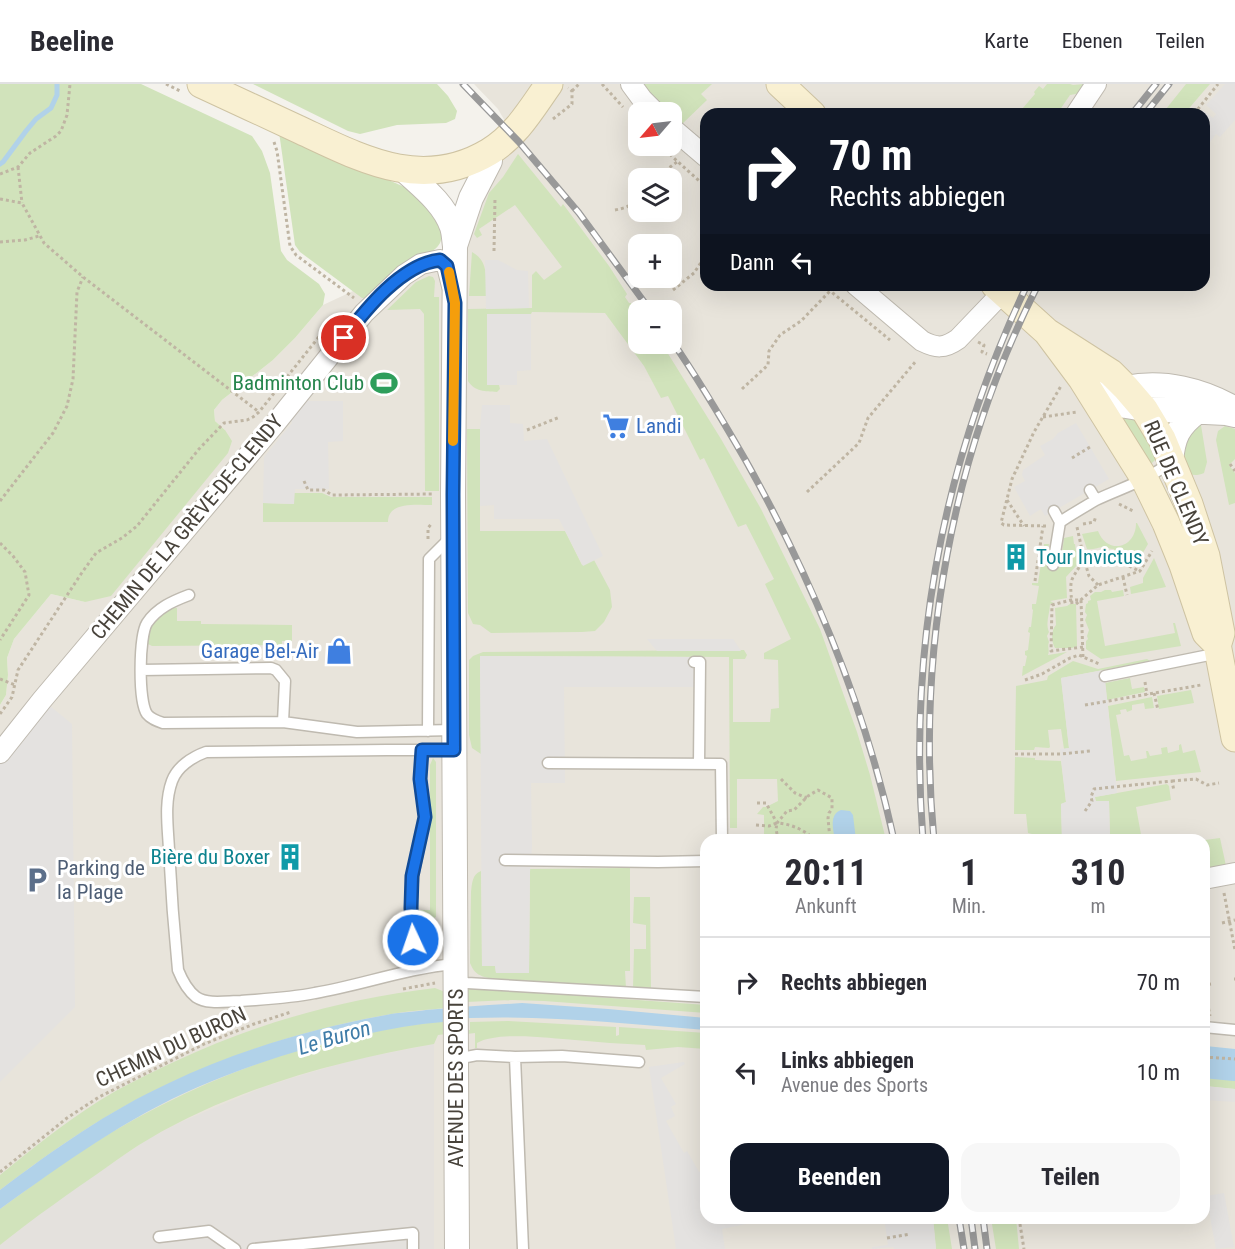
<!DOCTYPE html>
<html lang="de">
<head>
<meta charset="utf-8">
<style>
	body { margin:0; font-family:"Roboto Condensed",sans-serif; background:#f7f7f7; color:#2b2b33; height:100vh; display:flex; flex-direction:column; font-size:22px; white-space:nowrap }
	* { box-sizing:border-box; margin:0 }
	p { font-size:20px; color:#7c7c81 }
	.icon { flex:none; width:33px; height:33px; fill:none; stroke:currentColor; stroke-width:2; stroke-linecap:round; stroke-linejoin:round }
	.map { position:relative; flex:1; overflow:hidden }
	.drawer { position:absolute; left:700px; top:750px; width:510px; height:390px; display:flex; flex-direction:column; background:#fff; border-radius:18px; box-shadow:0 6px 24px #0002 }
	.drawer>* { flex:none }
	.hud { position:absolute; left:700px; top:24px; width:510px; height:183px; border-radius:18px; box-shadow:0 6px 24px #0002; background:#111827; color:#fff; overflow:hidden }
	.needle { width:39px; rotate:242deg }
	.tools { position:absolute; left:628px; top:18px; display:grid; gap:12px }
	.tools a { display:grid; place-items:center; width:54px; height:54px; border-radius:12px; background:#fff; box-shadow:0 6px 24px #0002; font-size:30px }
	.pin { position:absolute; display:grid; place-items:center; width:51px; height:51px; color:#fff; margin:-26px; border:3px solid #fff; border-radius:50%; box-shadow:0 2px 6px #0007 }
	.me { position:absolute; width:66px; margin:-33px; rotate:357deg; stroke-linejoin:round; filter:drop-shadow(0 0 4px #0008) }
	.turn { display:flex; align-items:center; gap:21px; height:126px; padding:0 30px; font-size:27px }
	.turn .icon { width:78px; height:78px; stroke-width:2.5 }
	.turn b { display:block; font-size:42px; line-height:51px }
	.then { display:flex; align-items:center; height:57px; padding:0 30px; background:#0003; gap:12px; font-size:22px }
	.eta { display:flex; justify-content:space-evenly; align-items:center; height:102px; text-align:center }
	.eta b { font-size:36px; font-weight:700; line-height:42px }
	.button { display:flex; gap:12px; margin-top:auto; padding:12px 30px }
	.button a { flex:1; height:69px; border-radius:18px; background:#111827; color:#fff; font-size:24px; font-weight:700; line-height:69px; text-align:center }
	.button a+a { background:#f7f7f7; color:#2b2b33 }
	ul { padding:0; list-style:none }
	li { display:flex; align-items:center; gap:18px; height:90px; padding:0 30px; border-top:2px solid #e1e1e2 }
	li div { flex:1 }
	li b { display:block; font-size:22px }
	li em { font-style:normal }
	header { display:flex; align-items:center; gap:36px; box-sizing:border-box; height:84px; padding:0 30px; background:#fff; border-bottom:2px solid #e1e1e2 }
	header strong { font-size:28px }
	nav { display:flex; gap:33px; margin-inline-start:auto; font-size:21px }
	.map>svg:first-child { display:block }
</style>
</head>
<body>
<header>
<strong>Beeline</strong>
<nav><a>Karte</a><a>Ebenen</a><a>Teilen</a></nav>
</header>
<div class="map">
<svg width="1235" height="1165" viewBox="0 0 1235 1165">
	<rect width="100%" height="100%" fill="#f4f2ec"/>
	<path fill="#e8e4db" fill-rule="evenodd" d="M474 0H1235V1165H0V621L6 611 8 591 7 574 14 555 51 510 85 518 225 346 215 337 214 326 222 316 273 276 295 254 323 221 413 179 440 176 455 162 506 39 498 25ZM639 28H672V62H639ZM706 30H1204V201H706ZM639 94H672V128H639ZM639 160H672V194H639ZM639 226H672V260H639ZM706 756H1204V1134H706Z"/>
	<path fill="#e4e1dd" d="M434 960V1165H0V1161L52 1120 148 1055 181 1038 264 1003 305 990 358 975Z"/>
	<path fill="#d1e3bb" d="M0 0H141L252 52 262 67 270 89 281 167 287 176 319 200 325 210 323 221 295 254 273 276 222 316 214 326 215 337 225 346 232 357 228 369 111 512 85 518 51 510 14 555 7 574 8 591 6 611 0 621Z
		M253 0H437L448 12 457 27 455 35 446 39 397 41 360 50 348 47Z
		M640 0H712L701 10 707 16 680 42 672 36V28H664Z
		M1047 0H1070L1073 1 1084 0 1081 9 1070 11 1057 30H1028L1022 25 1035 10 1034 8 1039 2 1043 5Z
		M1186 0H1210C1201 10 1193 20 1184 30H1162Z
		M279 48 409 105C422 114 448 141 440 159 436 167 425 171 418 176 401 188 386 202 370 214H362L300 168 295 161Z
		M518 70 561 123 563 120 609 182 627 210 625 213 629 219H631L639 227V260H662L721 355 761 425 820 545 857 648 870 691 886 756H757V754L764 753V731L757 730 763 723H766L778 717 777 695H737V744H730L729 573 480 572 481 670 472 664 469 651V576L473 572 483 568 744 566 747 571 745 575H733V638H770L771 625 779 624 778 576 764 575V569L791 555 765 500 774 495 746 440 738 443 704 374 700 376 668 312 661 314 644 282 605 229 532 228 531 230H487V301H499L500 305 497 308C485 307 475 308 468 297V225L532 224V191L536 187 544 196 562 183 515 121 479 145 482 151 477 154 474 150 489 109 503 93Z
		M472 168C489 177 486 195 486 212H469Z
		M429 192 433 193 435 197 434 213H439V407H425L424 230 420 225 387 226 416 198Z
		M1122 330 1134 331 1157 371 1155 376 1151 380 1121 340Z
		M1200 335 1207 378 1204 389C1180 399 1182 370 1180 354Z
		M1225 342 1235 345V375L1229 381 1235 389V419L1229 421 1216 356 1218 347Z
		M467 345H480V447H565L582 481 594 476 610 506 612 523 604 538 595 547 582 548 491 549 480 541 473 540 468 529Z
		M294 409H322L331 413H432V421C417 421 388 417 388 438H263V419L294 420Z
		M1136 439H1137L1148 460 1136 481 1133 482V476L1131 475 1129 472 1115 469 1114 465C1110 465 1105 463 1102 463 1096 464 1093 466 1087 465L1082 450 1098 447C1107 471 1136 465 1136 439Z
		M1073 452 1074 460H1075L1076 467H1078V480L1066 493 1067 514 1050 517 1054 519 1050 520C1050 529 1045 539 1049 548L1047 552 1049 558C1047 563 1050 566 1048 571L1067 568 1022 592 1023 582H1025L1027 572 1025 571V567L1028 566 1030 549 1028 548 1029 543H1031L1033 526 1032 525V520H1036L1039 502 1032 501V499H1038L1044 460H1049L1046 480 1060 483 1064 454Z
		M1154 474 1166 503 1131 510 1130 503 1143 499V494Z
		M1105 506H1111L1112 508 1123 506 1124 512 1097 517 1105 562 1175 549 1173 539H1175L1181 562 1101 575 1086 565V557L1088 555 1087 552 1089 546 1085 536 1087 531 1085 528 1086 520 1088 519V517L1091 516 1090 512 1095 508H1101Z
		M1070 520H1076L1077 562 1072 564H1055C1051 558 1051 546 1056 541L1055 524 1067 522Z
		M169 524H177V537H201V540L292 541V557H282V561L152 562 148 560C146 546 157 530 169 524Z
		M1147 575 1150 577 1061 594 1069 664 1064 665 1061 645 1048 646 1050 663 1049 664 1035 663 1034 666H1015L1016 602 1047 596 1048 592 1073 577 1098 585Z
		M1130 594 1132 605 1144 603 1145 608 1107 616 1105 599Z
		M1191 606 1194 619 1159 625 1157 612Z
		M1152 613 1154 624 1145 625 1144 619 1132 621V626L1127 628 1126 625 1120 626 1121 630 1116 631 1124 672 1129 671 1131 677 1147 674 1146 667H1148L1150 672 1162 670 1161 664 1167 663 1168 669 1179 666V661L1181 660 1183 669 1195 666 1201 688 1116 697 1108 622Z
		M1015 673 1035 674V676L1061 677 1066 718 1061 720 1062 756H1033L1032 750 1028 749 1026 730H1014Z
		M433 674 436 678V833L434 834H419L417 828 419 826H430V681Z
		M1167 700 1169 702 1171 716 1136 723 1142 756 1110 755 1109 717H1096L1095 713Z
		M1220 754 1226 782 1205 786V756Z
		M630 784V887H625L626 904 493 895C480 892 475 891 470 879L471 808C472 800 472 790 481 787L482 882H495L496 889H529L530 785Z
		M634 813H650L651 905 633 904 634 865H646V841L633 839Z
		M435 904 445 908V924C426 926 406 927 386 931 296 947 205 978 125 1022 81 1046 40 1076 0 1106V1091C32 1065 64 1039 99 1017 123 1002 150 989 176 977 260 938 343 915 435 904Z
		M473 904 706 921V929L544 917 512 916 466 918 467 906Z
		M445 937 446 950 438 951 434 960C337 977 235 1004 149 1055 135 1063 121 1073 107 1083 71 1108 35 1133 0 1161V1125C24 1108 47 1090 71 1074 181 1000 312 950 445 937Z
		M508 937 616 943V952L619 951V943L706 949V965L678 963 646 966 645 961C622 960 598 958 575 956 550 954 498 947 477 959V964H475V949L467 950V946H470V938Z
		M1204 984 1235 986V1005L1205 1002Z
		M933 1134H947L952 1165H936Z
		M991 1134H1016L1019 1165H996Z"/>
	<path fill="#e4e2e0" d="M1225 0H1235V36L1220 53 1216 50 1205 65 1204 30H1200L1203 26 1213 34 1216 30 1206 21Z
		M485 176H498L517 186 528 187 529 224 486 225Z
		M487 230H531V286L517 287V301H487Z
		M305 314 309 317H343V357L328 358 329 405H295L294 420 263 419 264 373 292 339 291 337 287 336Z
		M482 321H510V339L523 340 524 357 547 355 603 472 583 482 559 435H494V421L480 422V345Z
		M1076 339 1109 395 1045 432 1041 425 1030 432 1014 403 1025 397 1022 391 1023 386 1045 371 1040 362 1053 355 1058 349Z
		M733 555 741 567H657L647 555Z
		M480 572 694 573 695 603H564L565 699H531L532 763 530 788 529 889H496L495 882H482Z
		M1104 586 1117 709 1095 713V716L1096 717H1109L1110 755 1112 756H1062L1061 720 1066 718 1060 665 1069 664 1061 594Z
		M45 618 72 640 75 923 0 998V669Z
		M684 978 685 980 661 994 676 1020 671 1023 675 1032 666 1037 684 1069 687 1067 699 1088 706 1084V1134H760L761 1137 722 1145 725 1165H676L649 983Z
		M1204 1002 1235 1005V1018L1205 1016Z
		M1224 1109 1234 1163 1216 1165 1206 1112Z
		M884 1134H933L936 1165H894L893 1163 872 1165V1163L888 1161Z"/>
	<path fill="#b1d2e9" d="M841 726 850 727 853 731 856 756H835C833 746 829 730 841 726Z
		M522 919 608 925 706 934V946C628 940 549 931 470 934 461 935 452 937 443 938 416 940 389 945 362 951 306 963 251 980 198 1003 126 1034 63 1080 0 1125V1106C53 1066 108 1027 169 999 236 967 313 944 386 931 399 928 413 928 426 926 458 923 490 921 522 919Z"/>
	<g fill="none" stroke-linecap="round" stroke-linejoin="round">
		<path stroke="#b1d2e9" stroke-width="5" d="M0 80 3 78 26 47 36 35 51 24 57 11V0"/>
		<path stroke="#b1d2e9" stroke-width="32" d="M1204 978 1235 981"/>
		<defs>
			<path id="service" d="M1090 406 1096 416
				M1054 427 1060 438
				M1053 481 1060 438C1072 430 1084 423 1096 416 1121 404 1150 396 1171 377
				M189 511C173 517 157 524 147 539 139 552 138 617 147 630 151 635 157 637 163 639L283 638 357 648 454 646
				M694 578H700L699 680
				M141 586 271 584 276 586 285 597 283 638
				M1105 592 1219 569
				M428 647 429 475 451 453
				M454 666H387L206 668C192 673 177 683 172 697 164 719 168 743 169 766 171 806 174 846 178 886 182 896 187 906 196 913 208 921 227 917 241 917 266 915 290 914 315 909 362 901 407 884 455 880
				M548 679 721 680 722 756
				M505 776 658 778 706 777
				M417 885 413 856 411 824 413 792 425 733 420 695 422 666
				M456 897 467 899 706 913
				M1204 943 1235 946
				M515 973 523 1165
				M456 975 477 971 515 973 562 972 639 978
				M159 1153 209 1147 235 1165
				M253 1165 413 1149V1165"/>
			<path id="minor" d="M631 0 642 15 655 28
				M1076 30 1096 0
				M672 44 706 73
				M856 201 922 257C936 264 944 265 958 255L1003 208
				M0 669 42 616 274 341 364 229 404 191 421 180 440 176 447 182 452 202
				M1204 795 1235 789"/>
			<path id="tertiary" d="M404 86C421 102 444 119 452 143 454 149 454 156 455 162L453 410 457 1165
				M455 162 471 114 490 77V67
				M1084 296 1117 319 1126 322 1144 325 1226 329 1235 331
				M1117 317 1126 304C1163 296 1203 306 1235 325
				M1171 377C1173 354 1178 342 1197 328"/>
			<path id="secondary" d="M201 0C234 15 267 31 300 46 362 75 422 108 489 68 516 52 532 24 549 0
				M780 0 812 30
				M995 201 1047 248 1111 289 1126 304 1144 325 1162 355 1189 420 1206 472 1221 549 1218 559
				M1047 248 1082 295 1144 394 1166 439 1183 481 1206 549 1217 560 1235 654"/>
		</defs>
		<use href="#service" stroke="#bfbab0" stroke-width="13"/>
		<use href="#minor" stroke="#bfbab0" stroke-width="22"/>
		<use href="#tertiary" stroke="#bfbab0" stroke-width="26"/>
		<use href="#secondary" stroke="#cec3a2" stroke-width="29"/>
		<path stroke="#bfb5a3" stroke-width="3" stroke-dasharray="3 3" stroke-linecap="butt" d="M166 0 180 7
			M602 0 623 23
			M572 7 579 0
			M1021 27 1024 30
			M1194 30 1218 0
			M553 35 572 20V7L568 4
			M274 58 277 67 290 162 296 171 354 214
			M661 62 676 76 706 103
			M18 83 22 119
			M641 87 648 94
			M0 90 18 83 30 69 56 52 61 47 67 31 70 0
			M655 94 677 78
			M631 95 639 99
			M0 115 22 119 44 159 83 193 259 328
			M615 126C625 124 633 122 639 112
			M0 158 25 156 39 152
			M494 167 495 114
			M823 201 890 256
			M673 206 694 189 706 171
			M978 258 984 261 982 268 987 270
			M742 305 768 281 769 267 780 251 801 237 830 207
			M1043 333 1077 328
			M527 346 560 333
			M1072 374 1090 363
			M1230 380 1235 387
			M304 397 308 406H324L332 411 434 410
			M807 408 859 359 868 334 916 277
			M1007 416 1024 442
			M0 417 53 349 67 322 73 295 77 208 83 193
			M1119 420 1135 428
			M1083 440 1094 438 1096 432
			M1046 442 1004 441 1001 439 1012 395 1034 348 1061 302
			M428 455V444L432 439
			M0 459 13 472 25 488 29 511 0 556
			M1123 493 1127 511
			M1035 497 1043 442
			M1098 501 1089 492 1084 475 1109 472 1139 487
			M1072 520C1069 492 1071 498 1084 475L1077 443
			M1076 520 1098 501 1140 487 1152 467
			M1083 563 1051 567 1052 521 1071 516H1081L1083 573
			M0 595 15 601
			M1025 596 1042 590 1070 574 1079 571 1099 580
			M1145 598 1147 611
			M1154 609 1158 626
			M1085 621 1201 601
			M0 630 12 613 18 586 81 490 96 469 122 454 137 442 199 365 224 339 247 336 253 333 259 328 322 249
			M1015 670H1061L1090 667
			M781 695 795 709 807 714
			M1172 697 1196 695 1207 701 1219 699
			M757 719H766L777 739
			M1085 727 1092 717 1091 713 1094 705 1172 697 1174 707
			M756 741 769 742 777 739 776 745 777 750 785 756
			M815 756C805 746 791 740 777 739L787 727 794 726 808 712 818 706 832 714V725L829 729 828 734 830 756
			M1224 809 1235 866
			M1222 839 1235 836
			M1234 895H1235
			M1204 901 1210 932
			M1204 901 1211 900
			M403 905 435 899
			M140 971 149 987
			M1204 973 1235 975
			M0 1088 67 1034 99 1013 204 960 254 940 291 928
			M1019 1134 1024 1165
			M887 1154 910 1150"/>
		<use href="#service" stroke="#fff" stroke-width="10"/>
		<use href="#minor" stroke="#fff" stroke-width="20"/>
		<use href="#tertiary" stroke="#fff" stroke-width="24"/>
		<use href="#secondary" stroke="#f9f0d2" stroke-width="27"/>
		<defs>
			<path id="rail" d="M463 0 519 58 579 129 650 226
				M1132 30 1156 0
				M1145 30 1169 0
				M672 257C699 296 723 337 746 377 813 497 865 622 894 756
				M923 756C908 562 943 377 1027 201
				M934 756C916 568 952 369 1038 201
				M959 1134 964 1165
				M971 1134 975 1165
				M983 1134 987 1165"/>
		</defs>
		<use href="#rail" stroke="#999" stroke-width="7"/>
		<use href="#rail" stroke="#fff" stroke-width="4.5" stroke-dasharray="14" stroke-linecap="butt"/>
	</g>
	<g fill="none" stroke-linecap="round" stroke-linejoin="round">
		<defs>
			<path id="route" d="M344 254C366 225 402 180 440 176L447 182 455 219 453 410 454 666H422L420 695 425 733 412 792 411 824 413 856"/>
		</defs>
		<use href="#route" stroke="#114b97" stroke-width="15"/>
		<use href="#route" stroke="#1a73e8" stroke-width="10"/>
		<path stroke="#f59e0b" stroke-width="10" d="M449 188 455 219 453 357"/>
	</g>
	<defs>
		<symbol id="stadium-bare" viewBox="-9 -9 18 18"><path d="M0-5a6.5 5 0 1 0 0 10a6.5 5 0 1 0 0-10ZM-3.5-1.8h7v3.6h-7Z" fill="#2e9e5b" stroke="#fff" stroke-width="2.5" paint-order="stroke"/></symbol>
		<symbol id="supermarket-bare" viewBox="-9 -9 18 18"><path d="M-6-5.5h2.5l.6 2H6L4.5 2H-2.5L-4.4-4H-6ZM-1.5 3.2a1.3 1.3 0 1 0 .1 0ZM3 3.2a1.3 1.3 0 1 0 .1 0Z" fill="#3f7fe0" stroke="#fff" stroke-width="2.5" paint-order="stroke"/></symbol>
		<symbol id="building-bare" viewBox="-9 -9 18 18"><path d="M-4-6H4V6H1V3H-1V6H-4ZM-2.5-4.3h1.7v1.8h-1.7ZM.8-4.3h1.7v1.8H.8ZM-2.5-1h1.7V.8h-1.7ZM.8-1h1.7V.8H.8Z" fill="#0f9aa8" stroke="#fff" stroke-width="2.5" paint-order="stroke"/></symbol>
		<symbol id="shop-bare" viewBox="-9 -9 18 18"><path d="M-5-2.5h2.3a2.7 3.5 0 0 1 5.4 0H5L5.5 6h-11ZM-1.5-2.5h3a1.5 2.3 0 0 0-3 0Z" fill="#3f7fe0" stroke="#fff" stroke-width="2.5" paint-order="stroke"/></symbol>
		<symbol id="parking-bare" viewBox="-9 -9 18 18"><path d="M-3.5-5.5H1a3.5 3.5 0 0 1 0 7H-1V5.5H-3.5ZM-1-3.4V-.6H.8a1.4 1.4 0 0 0 0-2.8Z" fill="#5c6f8a" stroke="#fff" stroke-width="2.5" paint-order="stroke"/></symbol>
	</defs>
	<g fill-rule="evenodd">
		<use href="#stadium-bare" x="365" y="280" width="38" height="38"/>
		<use href="#supermarket-bare" x="597" y="323" width="38" height="38"/>
		<use href="#building-bare" x="997" y="454" width="38" height="38"/>
		<use href="#shop-bare" x="320" y="548" width="38" height="38"/>
		<use href="#building-bare" x="271" y="754" width="38" height="38"/>
		<use href="#parking-bare" x="18" y="777" width="38" height="38"/>
	</g>
	<g text-anchor="middle" stroke-width="6" stroke-linejoin="round" paint-order="stroke">
		<g font-size="21" fill="#27864d" stroke="#fff" text-anchor="end">
			<text x="364" y="306">Badminton Club</text>
		</g>
		<g font-size="21" fill="#366cbe" stroke="#fff" text-anchor="start">
			<text x="636" y="349">Landi</text>
			<text x="319" y="574" text-anchor="end">Garage Bel-Air</text>
		</g>
		<g font-size="21" fill="#48433b" stroke="#fff">
			<text transform="translate(1176 399) rotate(67)" y="7">RUE DE CLENDY</text>
			<text transform="translate(187 443) rotate(-50)" y="7">CHEMIN DE LA GRÈVE-DE-CLENDY</text>
			<text transform="translate(171 963) rotate(-25)" y="7">CHEMIN DU BURON</text>
			<text transform="translate(456 994) rotate(-90)" y="7">AVENUE DES SPORTS</text>
		</g>
		<g font-size="21" fill="#0d838f" stroke="#fff" text-anchor="start">
			<text x="1036" y="480">Tour Invictus</text>
			<text x="270" y="780" text-anchor="end">Bière du Boxer</text>
		</g>
		<g font-size="21" fill="#4e5e75" stroke="#fff" text-anchor="start">
			<text x="57" y="791">Parking de<tspan x="57" dy="24">la Plage</tspan></text>
		</g>
		<g font-size="22" font-style="italic" fill="#3f7ca8" stroke="#fff">
			<text transform="translate(334 953) rotate(-16)" y="8">Le Buron</text>
		</g>
	</g>
</svg>
<div class="tools">
<a><svg class="needle" viewBox="-14 -14 28 28"><path d="M0-13l5 13h-10z" fill="#e53935"/><path d="M0 13l5-13h-10z" fill="#7c7c81"/></svg></a>
<a><svg class="icon" aria-label="layers" viewBox="0 0 24 24"><path d="M12 4l9 5-9 5-9-5zM3 14l9 5 9-5"/></svg></a>
<a>+</a>
<a>−</a>
</div>
<div class="pin" style="left:344px;top:254px;background:#d93025"><svg class="icon" aria-label="arrive" viewBox="0 0 24 24"><path d="M6 21V4h12l-3 4 3 4H6"/></svg></div>
<svg class="me" style="left:413px;top:856px" viewBox="-20 -20 40 40"><circle r="17" fill="#1a73e8" stroke="#fff" stroke-width="3"/><path d="M0-11L8 9 0 5-8 9z" fill="#fff"/></svg>
<div class="hud">
<div class="turn"><svg class="icon" aria-label="right" viewBox="0 0 24 24"><path d="M7 20v-9h11M14 6l5 5-5 5"/></svg><div><b>70 m</b>Rechts abbiegen</div></div>
<div class="then">Dann<svg class="icon" aria-label="left" viewBox="0 0 24 24"><path d="M17 20v-9H6M10 6l-5 5 5 5"/></svg></div>
</div>
<section class="drawer">
<div class="eta">
<div><b>20:11</b><p>Ankunft</p></div>
<div><b>1</b><p>Min.</p></div>
<div><b>310</b><p>m</p></div>
</div>
<ul>
<li><svg class="icon" aria-label="right" viewBox="0 0 24 24"><path d="M7 20v-9h11M14 6l5 5-5 5"/></svg><div><b>Rechts abbiegen</b></div><em>70 m</em></li>
<li><svg class="icon" aria-label="left" viewBox="0 0 24 24"><path d="M17 20v-9H6M10 6l-5 5 5 5"/></svg><div><b>Links abbiegen</b><p>Avenue des Sports</p></div><em>10 m</em></li>
</ul>
<div class="button"><a>Beenden</a><a>Teilen</a></div>
</section>
</div>
</body>
</html>
